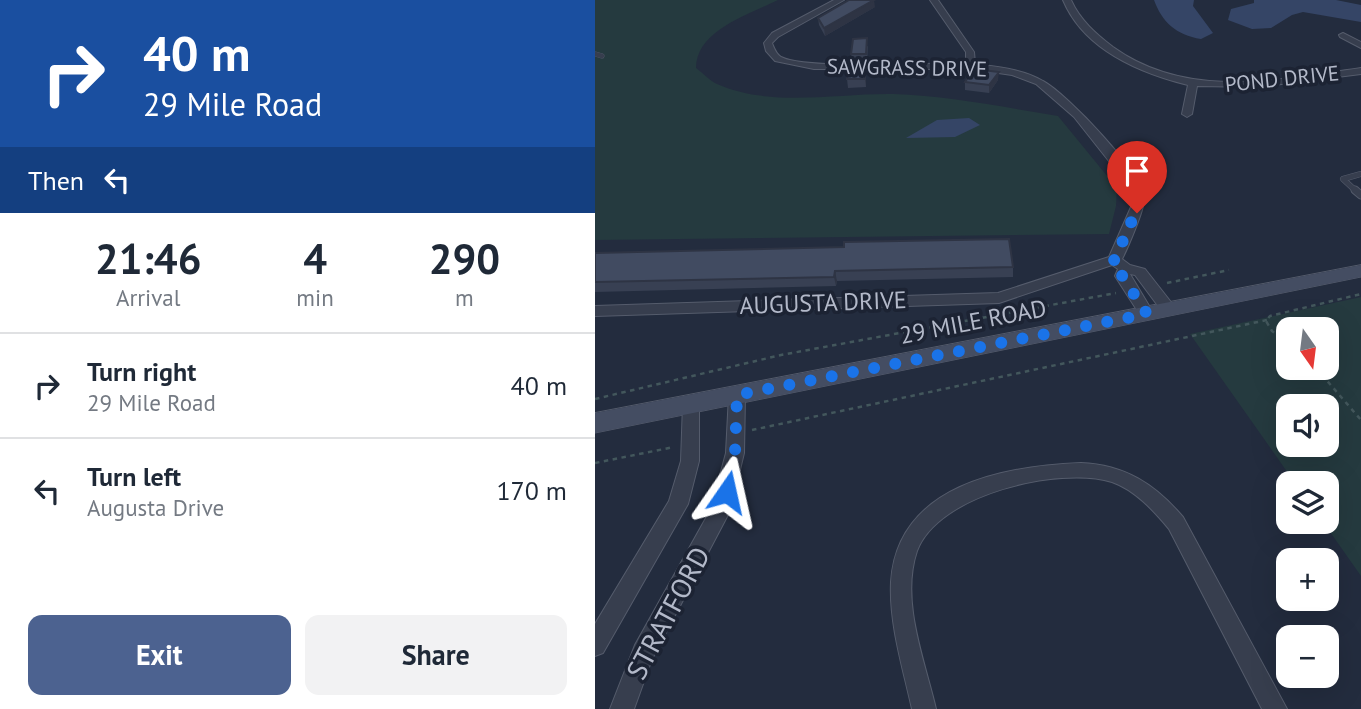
<!DOCTYPE html>
<html lang="en">
<head>
<meta charset="utf-8">
<style>
	body { margin:0; font-family:"PT Sans",sans-serif; background:#f2f2f3; color:#1f2937; height:100vh; display:flex; flex-direction:column; font-size:26px; white-space:nowrap }
	* { box-sizing:border-box; margin:0 }
	p { font-size:23px; color:#747a83 }
	.icon { flex:none; width:38px; height:38px; fill:none; stroke:currentColor; stroke-width:2; stroke-linecap:round; stroke-linejoin:round }
	.map { position:relative; flex:1; overflow:hidden }
	.side { display:flex; flex-direction:column; background:#fff; width:595px }
	.side>* { flex:none }
	.top-card { background:#1a4fa0; color:#fff; overflow:hidden }
	.needle { width:46px; rotate:166deg }
	.tools { position:absolute; left:681px; top:317px; display:grid; gap:14px }
	.tools a { display:grid; place-items:center; width:63px; height:63px; border-radius:14px; background:#fff; box-shadow:0 7px 28px #0002; font-size:35px }
	.pin { position:absolute; display:grid; place-items:center; width:60px; height:60px; color:#fff; margin:-72px -30px; border-radius:50% 50% 50% 0; rotate:-45deg; box-shadow:0 0 7px #0007 }
	.pin .icon { rotate:45deg }
	.me { position:absolute; width:77px; margin:-38px; rotate:11deg; stroke-linejoin:round; filter:drop-shadow(0 0 5px #0008) }
	.turn { display:flex; align-items:center; gap:24px; height:147px; padding:0 28px; font-size:32px }
	.turn .icon { width:91px; height:91px; stroke-width:2.5 }
	.turn b { display:block; font-size:49px; line-height:60px }
	.then { display:flex; align-items:center; height:66px; padding:0 28px; background:#0003; gap:14px; font-size:26px }
	.eta { display:flex; justify-content:space-evenly; align-items:center; height:119px; text-align:center }
	.eta b { font-size:42px; font-weight:700; line-height:49px }
	.cta { display:flex; gap:14px; margin-top:auto; padding:14px 28px }
	.cta a { flex:1; height:80px; border-radius:14px; background:#4c6290; color:#fff; font-size:28px; font-weight:700; line-height:80px; text-align:center }
	.cta a+a { background:#f2f2f3; color:#1f2937 }
	ul { padding:0; list-style:none }
	li { display:flex; align-items:center; gap:21px; height:105px; padding:0 28px; border-top:2px solid #e0e1e3 }
	li div { flex:1 }
	li b { display:block; font-size:26px }
	li em { font-style:normal }
	main { display:flex; flex:1; min-height:0 }
	.map>svg:first-child { display:block }
</style>
</head>
<body>
<main>
<section class="side">
<div class="top-card">
<div class="turn"><svg class="icon" aria-label="right" viewBox="0 0 24 24"><path d="M7 20v-9h11M14 6l5 5-5 5"/></svg><div><b>40 m</b>29 Mile Road</div></div>
<div class="then">Then<svg class="icon" aria-label="left" viewBox="0 0 24 24"><path d="M17 20v-9H6M10 6l-5 5 5 5"/></svg></div>
</div>
<div class="eta">
<div><b>21:46</b><p>Arrival</p></div>
<div><b>4</b><p>min</p></div>
<div><b>290</b><p>m</p></div>
</div>
<ul>
<li><svg class="icon" aria-label="right" viewBox="0 0 24 24"><path d="M7 20v-9h11M14 6l5 5-5 5"/></svg><div><b>Turn right</b><p>29 Mile Road</p></div><em>40 m</em></li>
<li><svg class="icon" aria-label="left" viewBox="0 0 24 24"><path d="M17 20v-9H6M10 6l-5 5 5 5"/></svg><div><b>Turn left</b><p>Augusta Drive</p></div><em>170 m</em></li>
</ul>
<div class="cta"><a>Exit</a><a>Share</a></div>
</section>
<div class="map">
<svg width="766" height="709" viewBox="0 0 766 709">
	<rect width="100%" height="100%" fill="#232c3e"/>
	<path fill="#253a3f" fill-rule="evenodd" d="M0 0H183C155 14 101 30 101 68 108 73 115 81 122 84 176 108 242 93 298 94 354 96 408 107 463 116L522 188 521 206 514 234 0 240Z
		M766 297V576L728 522H732V483H700L595 334ZM693 329H732V368H693ZM693 406H732V444H693Z"/>
	<path fill="#354566" d="M559 0H599L598 6 618 33 606 39C581 35 567 22 559 0Z
		M659 0H741L766 5V22L708 12 697 15 676 28 657 29 633 20 636 9 659 3Z
		M374 118 385 125 360 137 311 138 342 120Z"/>
	<g fill="none" stroke-linecap="round" stroke-linejoin="round">
		<defs>
			<path id="lane-far2" d="M0 54 7 56"/>
			<path id="lane-far1" d="M762 192 748 179 766 174"/>
			<path id="lane" d="M760 190 766 195"/>
			<path id="street" d="M239 0H249L183 37 177 43C179 48 181 54 186 57 210 70 336 63 371 63V52L335 0H343L379 52 380 64C403 67 428 69 448 81 472 94 548 173 549 199 550 208 532 250 527 259L535 265 550 269 579 306 581 310 579 314H569L540 275 535 274 559 314 557 318H547L520 276 523 269 517 265 404 303 0 316V306L403 293 514 257 536 207V189L479 117 441 84 417 75 376 69H219L180 61 171 51 169 43 177 33Z
				M468 0H476C485 20 501 34 518 47 592 100 682 80 766 68V74L664 87 602 86 597 114 592 117 587 114 593 85C545 73 489 50 468 0Z
				M748 33 766 42V48L745 37 744 35Z
				M142 389 148 390 150 395 149 453 135 511 57 659 39 709H15L40 645 116 509 131 453 134 395 136 390Z
				M96 397 102 399 104 404V461L93 504 8 653 0 656V624L74 501 86 461 88 404 90 399Z
				M486 463C530 465 560 484 588 517L692 709H667L574 529C559 511 540 490 517 482 464 466 343 494 322 551 305 601 330 661 341 709H317C308 668 294 624 296 582 302 485 409 466 486 463Z"/>
			<path id="secondary" d="M766 265V277L0 433V413Z"/>
		</defs>
		<use href="#lane-far2" stroke="#555c6c" stroke-width="5"/>
		<use href="#lane-far1" stroke="#555c6c" stroke-width="6"/>
		<use href="#lane" stroke="#555c6c" stroke-width="9"/>
		<use href="#street" stroke="#555c6c" stroke-width="2"/>
		<use href="#secondary" stroke="#555c6c" stroke-width="1"/>
		<path stroke="#43575c" stroke-width="2.5" stroke-dasharray="4.5 4.5" stroke-linecap="butt" d="M572 283 634 270
			M693 344 677 331 671 321 675 316 766 294
			M721 368 766 420
			M0 399 186 355 521 293
			M157 430 672 320
			M0 463 79 447"/>
		<use href="#lane-far2" stroke="#373e4e" stroke-width="4.5"/>
		<use href="#lane-far1" stroke="#373e4e" stroke-width="5"/>
		<use href="#lane" stroke="#373e4e" stroke-width="7"/>
		<use href="#street" fill="#373e4e" fill-rule="evenodd"/>
		<use href="#secondary" fill="#444d62" fill-rule="evenodd"/>
	</g>
	<path fill="#384053" d="M280 7 230 36 224 25 223 18Z
		M273 46 272 62H257L256 54Z
		M271 72V87L253 88 252 79Z
		M403 80 394 93 370 90V82Z
		M0 253 418 267V277L242 281 241 286 0 292Z"/>
	<path fill="#2e3444" d="M279 0 280 7 230 36 229 28Z
		M270 63 271 72V87L270 79Z
		M404 72 403 80 394 93V85Z
		M240 271 242 281 241 286 239 277Z"/>
	<path fill="#414b61" stroke="#2e3444" stroke-width="2" d="M254 0H279L229 28 223 18Z
		M272 38 271 54H256L258 39Z
		M254 63H270V79H252Z
		M379 69 404 72 394 85 370 82Z
		M414 239 418 267 240 271 239 277 0 282V253L208 248 249 247V242Z"/>
	<g fill="none" stroke-linecap="round" stroke-linejoin="round">
		<path stroke="#1a73e8" stroke-width="12" stroke-dasharray="0 21.6" d="M132 492 140 453 142 395 552 314 527 276 530 268 519 260 527 250 528 235 542 213"/>
	</g>
	<g text-anchor="middle" stroke-width="7" stroke-linejoin="round" paint-order="stroke">
		<g font-size="21" fill="#b3b9c9" stroke="#1c2333">
			<text transform="translate(312 68) rotate(1)" y="7">SAWGRASS DRIVE</text>
			<text transform="translate(687 79) rotate(-6)" y="7">POND DRIVE</text>
		</g>
		<g font-size="24" fill="#b3b9c9" stroke="#1c2333">
			<text transform="translate(228 303) rotate(-2)" y="8">AUGUSTA DRIVE</text>
			<text transform="translate(378 322) rotate(-11)" y="8">29 MILE ROAD</text>
		</g>
		<g font-size="28" fill="#b3b9c9" stroke="#1c2333">
			<text transform="translate(73 613) rotate(-62)" y="10">STRATFORD</text>
		</g>
	</g>
</svg>
<div class="tools">
<a><svg class="needle" viewBox="-14 -14 28 28"><path d="M0-13l5 13h-10z" fill="#e53935"/><path d="M0 13l5-13h-10z" fill="#747a83"/></svg></a>
<a><svg class="icon" aria-label="sound" viewBox="0 0 24 24"><path d="M4 9h4l5-4v14l-5-4H4zM17 9q2 3 0 6"/></svg></a>
<a><svg class="icon" aria-label="layers" viewBox="0 0 24 24"><path d="M12 4l9 5-9 5-9-5zM3 14l9 5 9-5"/></svg></a>
<a>+</a>
<a>−</a>
</div>
<div class="pin" style="left:542px;top:213px;background:#d93025"><svg class="icon" aria-label="arrive" viewBox="0 0 24 24"><path d="M6 21V4h12l-3 4 3 4H6"/></svg></div>
<svg class="me" style="left:132px;top:492px" viewBox="-20 -20 40 40"><path d="M0-17L14 15 0 8-14 15z" fill="#1a73e8" stroke="#fff" stroke-width="4"/></svg>
</div>
</main>
</body>
</html>
